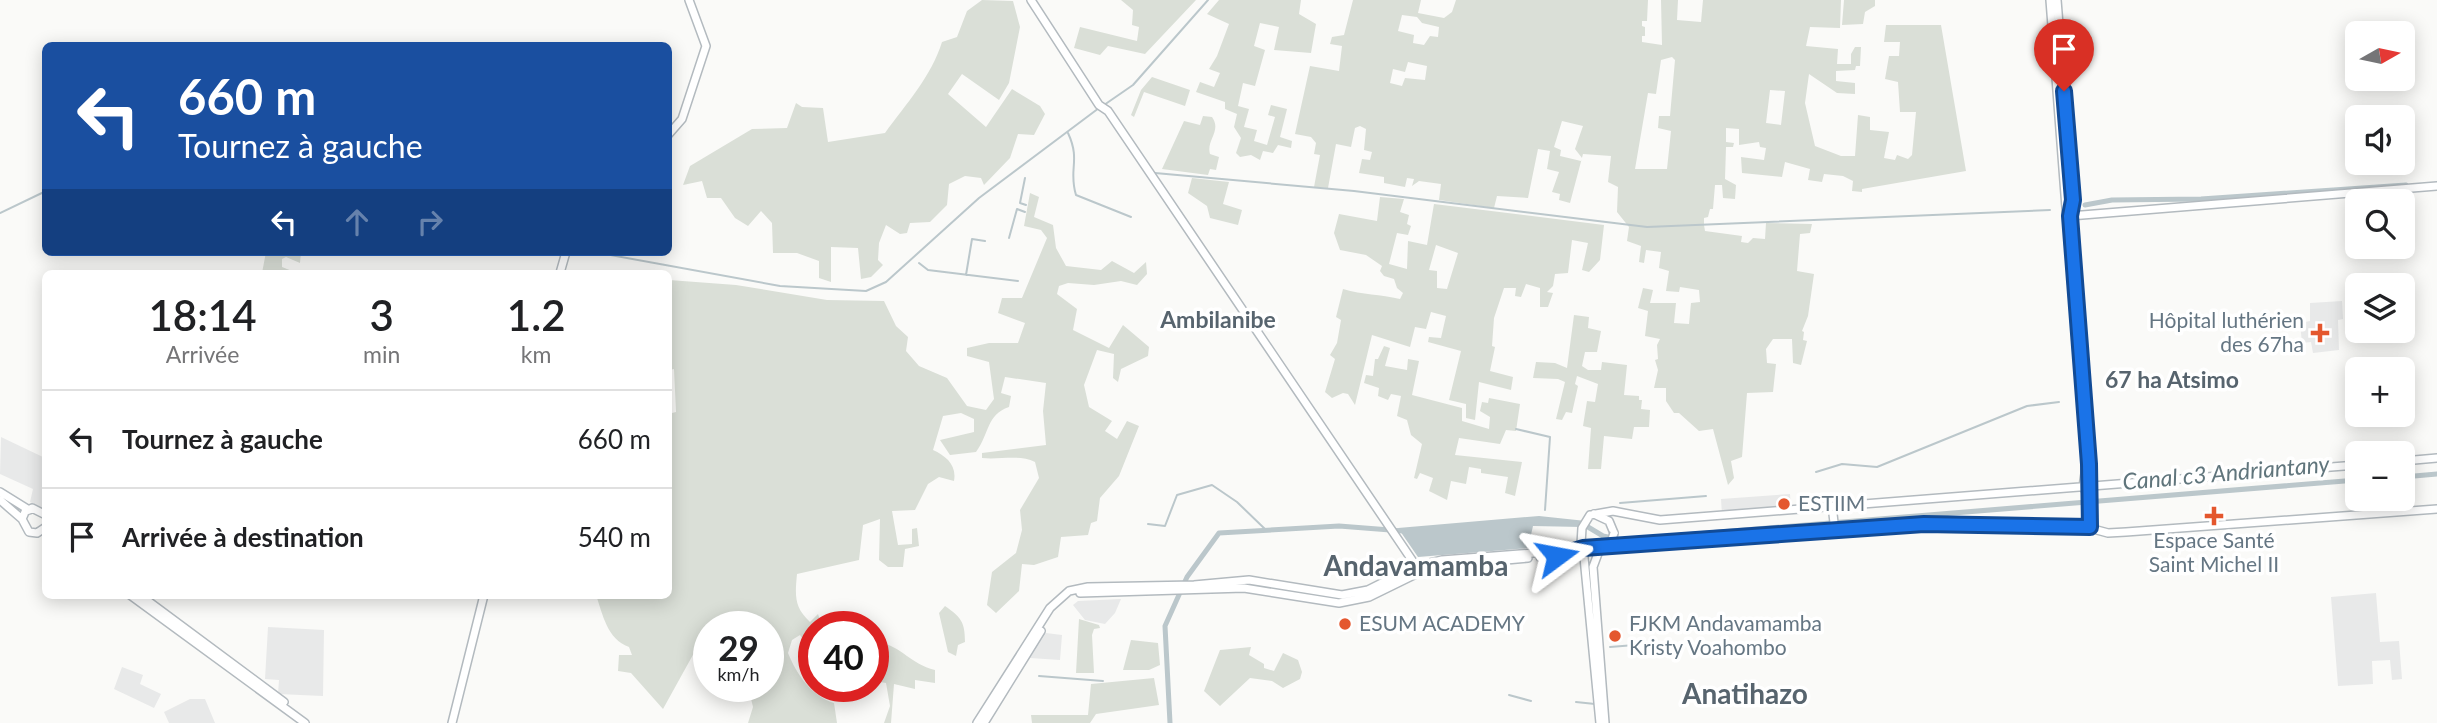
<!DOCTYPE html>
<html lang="fr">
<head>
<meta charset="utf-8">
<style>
	body { margin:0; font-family:Lato,sans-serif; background:#f6f6f6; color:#202124; height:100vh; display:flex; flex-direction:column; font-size:26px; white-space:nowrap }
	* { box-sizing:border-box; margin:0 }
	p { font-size:23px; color:#757577 }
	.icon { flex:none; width:38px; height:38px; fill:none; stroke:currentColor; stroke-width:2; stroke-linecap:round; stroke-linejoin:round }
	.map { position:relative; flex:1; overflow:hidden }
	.details { position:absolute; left:42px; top:270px; width:630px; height:329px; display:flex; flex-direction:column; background:#fff; border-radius:10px; box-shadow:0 4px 18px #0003 }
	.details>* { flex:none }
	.hud { position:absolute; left:42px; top:42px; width:630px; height:214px; border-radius:10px; box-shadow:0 4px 18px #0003; background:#1a4fa0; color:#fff; overflow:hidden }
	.needle { width:46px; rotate:81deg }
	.fabs { position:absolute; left:2345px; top:21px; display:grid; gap:14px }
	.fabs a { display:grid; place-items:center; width:70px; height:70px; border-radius:10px; background:#fff; box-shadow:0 4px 18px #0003; font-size:35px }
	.speed { position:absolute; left:693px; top:611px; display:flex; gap:14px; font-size:35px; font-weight:700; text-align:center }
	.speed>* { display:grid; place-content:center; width:91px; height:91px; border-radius:50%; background:#fff; box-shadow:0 4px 18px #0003; line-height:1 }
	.speed small { font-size:18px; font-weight:400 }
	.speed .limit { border:10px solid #d22; background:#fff; color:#111 }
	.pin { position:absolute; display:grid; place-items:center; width:60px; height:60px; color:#fff; margin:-72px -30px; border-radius:50% 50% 50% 0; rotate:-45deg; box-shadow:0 0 7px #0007 }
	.pin .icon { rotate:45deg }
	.me { position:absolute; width:77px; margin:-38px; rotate:77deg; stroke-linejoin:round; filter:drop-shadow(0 0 5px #0008) }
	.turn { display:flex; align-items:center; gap:24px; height:147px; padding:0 21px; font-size:32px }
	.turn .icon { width:91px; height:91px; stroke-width:2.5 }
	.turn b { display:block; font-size:49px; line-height:60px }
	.lanes { display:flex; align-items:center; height:66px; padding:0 21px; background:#0003; justify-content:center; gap:35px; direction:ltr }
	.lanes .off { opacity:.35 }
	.eta { display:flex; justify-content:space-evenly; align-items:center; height:119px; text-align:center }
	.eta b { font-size:42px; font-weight:600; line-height:49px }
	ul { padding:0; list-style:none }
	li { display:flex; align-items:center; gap:21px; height:98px; padding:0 21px; border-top:2px solid #e0e0e0 }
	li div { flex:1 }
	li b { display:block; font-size:26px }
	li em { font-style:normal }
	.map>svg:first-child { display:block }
</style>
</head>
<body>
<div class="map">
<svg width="2437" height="723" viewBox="0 0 2437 723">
	<rect width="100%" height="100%" fill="#fafaf8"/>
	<path fill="#e8e9e9" d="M2342 301 2343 319 2338 320 2339 350 2313 353 2311 342 2302 343 2300 323 2310 321V303Z
		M1 437 45 458V509L30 502 33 489 0 474Z
		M1790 494 1791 510 1722 515 1721 499Z
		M2376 593 2380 642 2399 641 2402 679 2392 680 2390 660 2372 661 2373 684 2338 686 2331 597Z
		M1121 599 1115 613 1105 624 1085 620 1073 605 1078 601Z
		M268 627 324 630 323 696 278 694 279 680 265 679Z
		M1046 633 1062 635 1060 660 1030 658Z
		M122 667 143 675 140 684 161 694 154 708 114 689Z
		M190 699H205L215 723H169L164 712Z"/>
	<path fill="#dadfd7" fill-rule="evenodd" d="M982 0 1013 1 1020 27 1009 83 999 100 962 74 948 94 986 127 1012 89 1040 106 1045 114 1034 135 1018 134 1010 158 984 185 981 178 965 176 949 184 947 205 930 222 910 223 907 233 900 234 886 225 879 243 878 260 883 265 871 277 861 279 858 248 831 247V282L819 278V261L797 253H773L772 223 761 211 748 226 735 218 721 198H707L702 181 683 185 690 166 752 129 787 128 796 103 802 107 823 108 828 142 885 133C906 104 931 77 942 42L957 37 967 11Z
		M1121 0H1196L1145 54 1108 46 1100 55 1074 48 1080 27 1137 41 1139 27 1132 25 1133 10Z
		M1219 0H1301L1299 14 1316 24 1311 53 1274 50 1279 27 1260 23 1254 46 1265 50 1255 86 1243 83 1238 106 1249 109 1244 127 1257 130 1254 141 1267 145 1275 117 1268 115 1271 105 1287 109 1280 137 1292 141 1291 148 1278 145 1273 153 1263 151 1260 160 1251 155 1240 157 1236 153 1241 138 1234 127 1237 114 1225 109V102L1196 92 1200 82 1214 87 1220 73 1209 69 1217 56 1229 24 1207 14Z
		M1353 0H1421L1418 13 1444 18 1452 12 1456 0H1648L1647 21H1642V26L1645 27V36H1642V42L1662 45 1661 0H1678L1677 20 1701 22 1703 0H1841L1840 28 1810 27 1806 46 1838 49 1837 64H1851V54L1855 47H1861L1860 66H1856L1855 70 1836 71V81L1855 83V94L1837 93 1809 74 1805 103 1815 146 1841 156H1855L1858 115 1870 117V130L1889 132 1884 158 1895 160 1897 155 1908 159 1912 155 1916 112H1900L1898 82 1885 79 1889 56H1899L1900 42H1884L1886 25H1941L1966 171 1862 189V192L1852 191 1853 181 1843 176 1824 174 1822 182 1808 180 1810 169 1785 162 1782 177 1742 173 1741 157 1764 160 1766 148 1760 147 1759 142 1739 145V129L1726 128V142L1734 143 1733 147H1726L1725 179 1736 185 1735 199 1723 198 1722 185H1715L1713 209H1710L1708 217 1704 218V224L1694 225H1704L1705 231 1742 236 1741 242 1748 243 1753 238 1765 239 1766 223 1812 224 1810 233 1800 234 1797 271 1814 274 1808 316 1802 331 1804 332 1803 340 1807 341 1801 365 1793 363 1792 339H1773L1766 349 1767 363 1776 364 1773 392 1747 393 1742 457 1731 461 1734 478 1728 485 1713 429 1699 431 1679 413H1674L1666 401V388H1654L1658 370 1655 360 1658 359 1657 345 1660 339 1645 336 1648 311 1638 308 1643 288 1653 290 1650 303H1676L1674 323 1689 324 1691 303 1700 302 1699 290 1680 287 1679 292 1666 291 1669 271 1659 268 1661 252 1646 250 1644 263 1639 262 1641 246 1627 241 1629 227 1617 212 1618 187 1608 182 1611 156 1583 154 1570 203 1559 200 1560 194 1552 192 1559 172 1547 169 1550 151 1538 149 1528 198 1497 196 1494 208 1439 200 1441 184 1419 181 1412 186 1414 179 1407 178 1405 187 1384 183V177L1359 173 1362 159 1370 160 1372 152 1364 150 1366 129 1360 126 1355 128 1351 147 1336 144 1328 188 1314 187 1320 155 1314 154 1316 143 1311 137 1295 134 1310 66 1339 71 1342 46 1330 44 1332 37 1344 35ZM1402 15 1417 17 1422 23 1439 27 1438 37 1430 36 1424 45 1413 43 1414 35 1398 31ZM1672 57 1675 60 1670 116H1659L1658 128 1671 131 1667 169H1635L1648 93 1656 94 1661 60ZM1408 62 1427 66 1425 80 1405 78 1402 86 1390 83 1393 69 1405 72ZM1770 90 1785 91 1781 125 1766 123ZM1562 121 1583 126 1575 149 1582 158 1581 161 1560 156 1561 150 1554 147Z
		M1844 0H1875V6L1865 12 1863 24 1842 25Z
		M1152 77 1190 90 1185 106 1144 92 1134 117 1131 115 1141 90Z
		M1203 116 1212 117C1222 131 1206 140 1210 154L1219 157 1216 170 1210 169 1208 175 1162 169 1184 121 1200 125Z
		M1192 178 1229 182 1223 204 1242 210 1238 225 1210 218 1207 206 1188 193Z
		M1030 193 1039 197 1034 217 1053 225 1056 248 1066 266 1101 270 1112 261 1134 273 1146 262 1147 274 1137 285 1121 281 1094 285 1068 283 1059 286 1057 294 1077 309 1073 330 1109 348 1123 325 1149 347 1148 356 1121 369 1118 382 1113 378 1114 354 1097 350 1084 385 1089 407 1112 421 1105 431 1117 439 1127 421 1139 426 1119 476 1100 498 1097 521 1091 523 1088 535 1061 537 1058 557 1034 565 1022 564 1019 591 996 613 987 605 992 572 1016 553 1022 530 1020 510 1039 478 1035 462C1019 454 1000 460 982 458V453L1046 445 1043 411 1046 383 1005 377 1001 393 1011 396 1009 407C986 415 990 433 976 452L950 455 940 440 974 432V419L961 413 943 416 933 450C946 456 957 465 954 481L939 477 928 484 915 510 892 511 898 545 912 544V529L917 528 919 546 905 549 903 567H888L879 560 880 519 863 525 859 560 797 574C795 596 794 607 810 622L818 614 822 626H814V656L800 635 792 640 788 653C796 673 811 696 834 703L837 723H748L753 707 748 686H768V626H749L746 620 733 614 710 624 663 709 631 673 618 671 619 655H632L629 647C607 639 603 615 596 595H668V414L676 412 674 369 669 370V280L736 285 827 300 884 301 896 326 908 337 906 351 919 366 947 378 967 406 986 410 994 399 989 362 967 356V348L989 343H1018L1025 323 998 313 1002 298H1022L1047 238 1041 230 1024 226Z
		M1380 197 1404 199 1400 212 1409 215 1407 224 1411 226 1408 235 1397 233 1389 264 1407 269 1408 241 1427 245 1434 204 1604 225 1600 260 1589 272 1582 270 1588 243 1572 240 1568 273 1555 274 1553 286 1547 292 1553 293 1548 307H1540V288L1526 284 1521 297 1515 296 1516 288H1504L1494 318 1492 346 1495 347 1490 371 1513 377 1511 390 1479 382 1475 420 1466 418V404L1449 400 1461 351 1428 342 1429 337 1441 338 1446 316 1431 312 1426 329 1415 327 1410 347 1372 335 1355 405 1348 394 1343 393 1332 398 1325 392 1335 359 1330 355 1337 343 1341 320 1336 317 1343 289C1363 295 1380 294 1400 299L1403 293 1397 288 1394 279 1384 276 1380 271 1382 266 1366 255 1340 250 1334 233 1339 214 1377 221ZM1436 245 1458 253 1447 289 1437 288V271L1429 270Z
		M266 252H301L300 263 286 257 282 259V267L297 273H262Z
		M1574 315 1589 317 1588 328 1601 331 1597 352H1585L1582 366 1588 370H1601L1602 362 1627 365 1624 395 1639 396V400H1642L1641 409 1650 410 1649 427H1634L1632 439 1604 436 1601 469H1588L1591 428 1583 426 1587 401 1595 402 1598 384 1577 376 1575 384 1578 386 1572 413 1566 412 1562 420 1556 419 1565 382 1558 379 1533 378 1536 362 1555 363 1567 368Z
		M1384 346 1390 348 1385 366 1407 370 1408 359 1419 361 1412 395 1462 408V421L1489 429 1490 417 1480 411 1482 402 1488 403 1489 398 1520 404 1516 431 1506 430 1500 444 1459 438 1455 455 1522 462 1515 496 1505 493 1508 477 1481 473V469L1469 467 1466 484 1451 481 1447 500 1429 491 1433 478 1420 473 1417 479 1414 478 1422 444 1411 435 1407 420 1397 416 1401 396 1391 394 1388 400 1378 396 1379 388 1364 383 1366 375 1373 376 1375 359H1378Z
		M945 606C961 617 965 622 965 642L958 645 956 656 948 652 939 613Z
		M1079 619 1099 625 1100 628 1094 629 1092 635 1094 673H1076Z
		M1131 640 1158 643 1160 665 1149 670H1123Z
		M879 642C903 647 910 664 935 670V683L915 680V689L894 684 891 723H884L890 706 886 683 874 681 873 660Z
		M1251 647 1249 655 1264 664V668L1274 671 1283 653 1298 660 1302 672 1300 679 1283 688 1272 681 1250 678 1220 706 1204 691 1220 650Z
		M1154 678 1159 705 1096 714 1090 723H1032L1031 715H1088L1091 684Z"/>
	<path fill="#bbc7cb" d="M1539 516 1586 521 1581 527 1533 526 1528 548 1418 557 1398 528Z"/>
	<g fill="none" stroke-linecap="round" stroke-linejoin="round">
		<path stroke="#bbc7cb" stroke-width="2" d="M1104 105 1133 85 1208 0
			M1068 133C1081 161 1068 169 1076 195L1131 217
			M1155 173 1354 191 1647 227 2050 210
			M1025 178 1020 203 1026 205
			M0 213 46 191
			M1009 238 1017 209 1025 212
			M594 252 780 286 866 291 886 282 979 198 1099 108
			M919 263 928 270 1018 281
			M966 275 972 239 985 241
			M1516 429 1550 437 1545 510
			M1816 472 1842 464 1877 467 2027 406 2059 402
			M1620 503 1706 496
			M1148 524 1165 526 1177 495 1212 485 1237 502 1266 530
			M1610 647 1647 644
			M1039 676 1103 681
			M1509 695 1531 701
			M1576 702 1595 704"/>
		<path stroke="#bbc7cb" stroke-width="5" d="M2085 205 2112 200 2201 199 2406 185
			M2403 477 2437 474
			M1583 524 1603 536 1622 540 2357 480
			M1170 723 1165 626 1187 577 1219 533 1339 526 1403 531"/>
		<defs>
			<path id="secondary" d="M1031 0 1099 105 1108 111 1418 569
				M2050 0 2086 467 2083 487 2089 496 2088 524 2082 526
				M2057 0 2073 200 2069 219
				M668 135 682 119 706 46 689 0
				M2070 216 2437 186
				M560 273 566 252
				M2403 461 2437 458
				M0 492 29 510
				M0 500 22 519
				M1594 514 1609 521 1614 533
				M46 515 32 508 25 512 22 519 29 532 37 533 46 527
				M1583 547 1600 723
				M1600 548 1924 524 2082 526 2108 533 2126 532 2437 509
				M1600 548 1593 567 1605 723
				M1577 550 1603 548
				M1540 557 1566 554
				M1080 593 1244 588 1339 603 1369 597 1420 572 1439 566 1528 558
				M130 595 305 723
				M140 595 284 702
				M452 723 484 595
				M977 723 1050 608 1069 591 1088 587 1194 585 1249 580 1342 595 1368 590 1416 566 1442 560 1572 550 1581 544 1582 528 1590 515 1613 511 1660 520 2357 465
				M984 723 1041 631"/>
		</defs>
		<use href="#secondary" stroke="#b3babf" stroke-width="10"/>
		<use href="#secondary" stroke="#fff" stroke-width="7"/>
		<defs>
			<path id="secondary-bridge" d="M1833 514 1835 531
				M1609 548 1614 533"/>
		</defs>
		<use href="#secondary-bridge" stroke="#b3babf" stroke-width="10" stroke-linecap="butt"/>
		<use href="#secondary-bridge" stroke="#fff" stroke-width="7"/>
	</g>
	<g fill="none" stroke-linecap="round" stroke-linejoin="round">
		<defs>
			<path id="route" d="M1557 556 1583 548 1924 524 2090 527 2089 464 2070 216 2073 200 2064 91"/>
		</defs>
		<use href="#route" stroke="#114b97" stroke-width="18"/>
		<use href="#route" stroke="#1a73e8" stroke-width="12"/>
	</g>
	<g fill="#e4572e" stroke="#fff" stroke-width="2.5">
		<path d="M2316.5 322.5h7v7h7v7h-7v7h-7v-7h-7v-7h7z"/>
		<circle cx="1784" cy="504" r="7"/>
		<path d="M2210.5 505.5h7v7h7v7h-7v7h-7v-7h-7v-7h7z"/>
		<circle cx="1345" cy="624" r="7"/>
		<circle cx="1615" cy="636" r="7"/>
	</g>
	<g text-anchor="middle" stroke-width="7" stroke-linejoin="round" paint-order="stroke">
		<g font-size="21" fill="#657683" stroke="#fff" text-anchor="start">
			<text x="2304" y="328" text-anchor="end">Hôpital luthérien<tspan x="2304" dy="24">des 67ha</tspan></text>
			<text x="1798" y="511">ESTIIM</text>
			<text x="2214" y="548" text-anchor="middle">Espace Santé<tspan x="2214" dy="24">Saint Michel II</tspan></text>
			<text x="1359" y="631">ESUM ACADEMY</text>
			<text x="1629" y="631">FJKM Andavamamba<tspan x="1629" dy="24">Kristy Voahombo</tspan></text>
		</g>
		<g font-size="23" font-weight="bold" fill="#57646e" stroke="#fff">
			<text x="1218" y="328">Ambilanibe</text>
			<text x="2172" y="388">67 ha Atsimo</text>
		</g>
		<g font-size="23" font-style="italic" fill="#60757c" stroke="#fff">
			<text transform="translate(2226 473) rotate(-5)" y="8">Canal c3 Andriantany</text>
		</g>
		<g font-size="28" font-weight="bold" fill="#57646e" stroke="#fff">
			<text x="1416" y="576">Andavamamba</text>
			<text x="1745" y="704">Anatihazo</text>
		</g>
	</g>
</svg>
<div class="fabs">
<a><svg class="needle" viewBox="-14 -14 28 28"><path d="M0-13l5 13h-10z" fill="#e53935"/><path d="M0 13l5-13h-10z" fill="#757577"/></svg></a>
<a><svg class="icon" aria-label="sound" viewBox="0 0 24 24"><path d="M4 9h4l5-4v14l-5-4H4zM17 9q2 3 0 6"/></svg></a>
<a><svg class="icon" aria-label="search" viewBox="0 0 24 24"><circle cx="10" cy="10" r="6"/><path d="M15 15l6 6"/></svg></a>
<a><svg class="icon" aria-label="layers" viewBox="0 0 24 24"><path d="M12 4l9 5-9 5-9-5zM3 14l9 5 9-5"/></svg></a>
<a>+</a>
<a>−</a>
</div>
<div class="speed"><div>29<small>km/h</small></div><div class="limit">40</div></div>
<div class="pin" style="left:2064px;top:91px;background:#d93025"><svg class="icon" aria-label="arrive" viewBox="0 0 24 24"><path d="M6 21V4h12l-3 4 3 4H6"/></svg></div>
<svg class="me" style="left:1557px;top:556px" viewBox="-20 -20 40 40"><path d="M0-17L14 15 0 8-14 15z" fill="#1a73e8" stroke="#fff" stroke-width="4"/></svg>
<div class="hud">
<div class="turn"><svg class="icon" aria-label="left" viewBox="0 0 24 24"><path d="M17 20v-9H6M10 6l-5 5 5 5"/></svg><div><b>660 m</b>Tournez à gauche</div></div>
<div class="lanes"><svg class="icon" aria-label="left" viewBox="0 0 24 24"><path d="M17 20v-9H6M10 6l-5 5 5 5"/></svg><svg class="icon off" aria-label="ahead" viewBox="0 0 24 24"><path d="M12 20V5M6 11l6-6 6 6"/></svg><svg class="icon off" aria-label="right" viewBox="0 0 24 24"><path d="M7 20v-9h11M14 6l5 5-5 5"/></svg></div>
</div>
<section class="details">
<div class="eta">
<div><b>18:14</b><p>Arrivée</p></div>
<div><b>3</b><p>min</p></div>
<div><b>1.2</b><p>km</p></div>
</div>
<ul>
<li><svg class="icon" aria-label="left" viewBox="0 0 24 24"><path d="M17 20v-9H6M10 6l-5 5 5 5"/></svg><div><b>Tournez à gauche</b></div><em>660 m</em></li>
<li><svg class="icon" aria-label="arrive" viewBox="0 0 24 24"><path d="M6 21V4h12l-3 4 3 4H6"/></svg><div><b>Arrivée à destination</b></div><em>540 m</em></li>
</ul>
</section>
</div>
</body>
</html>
